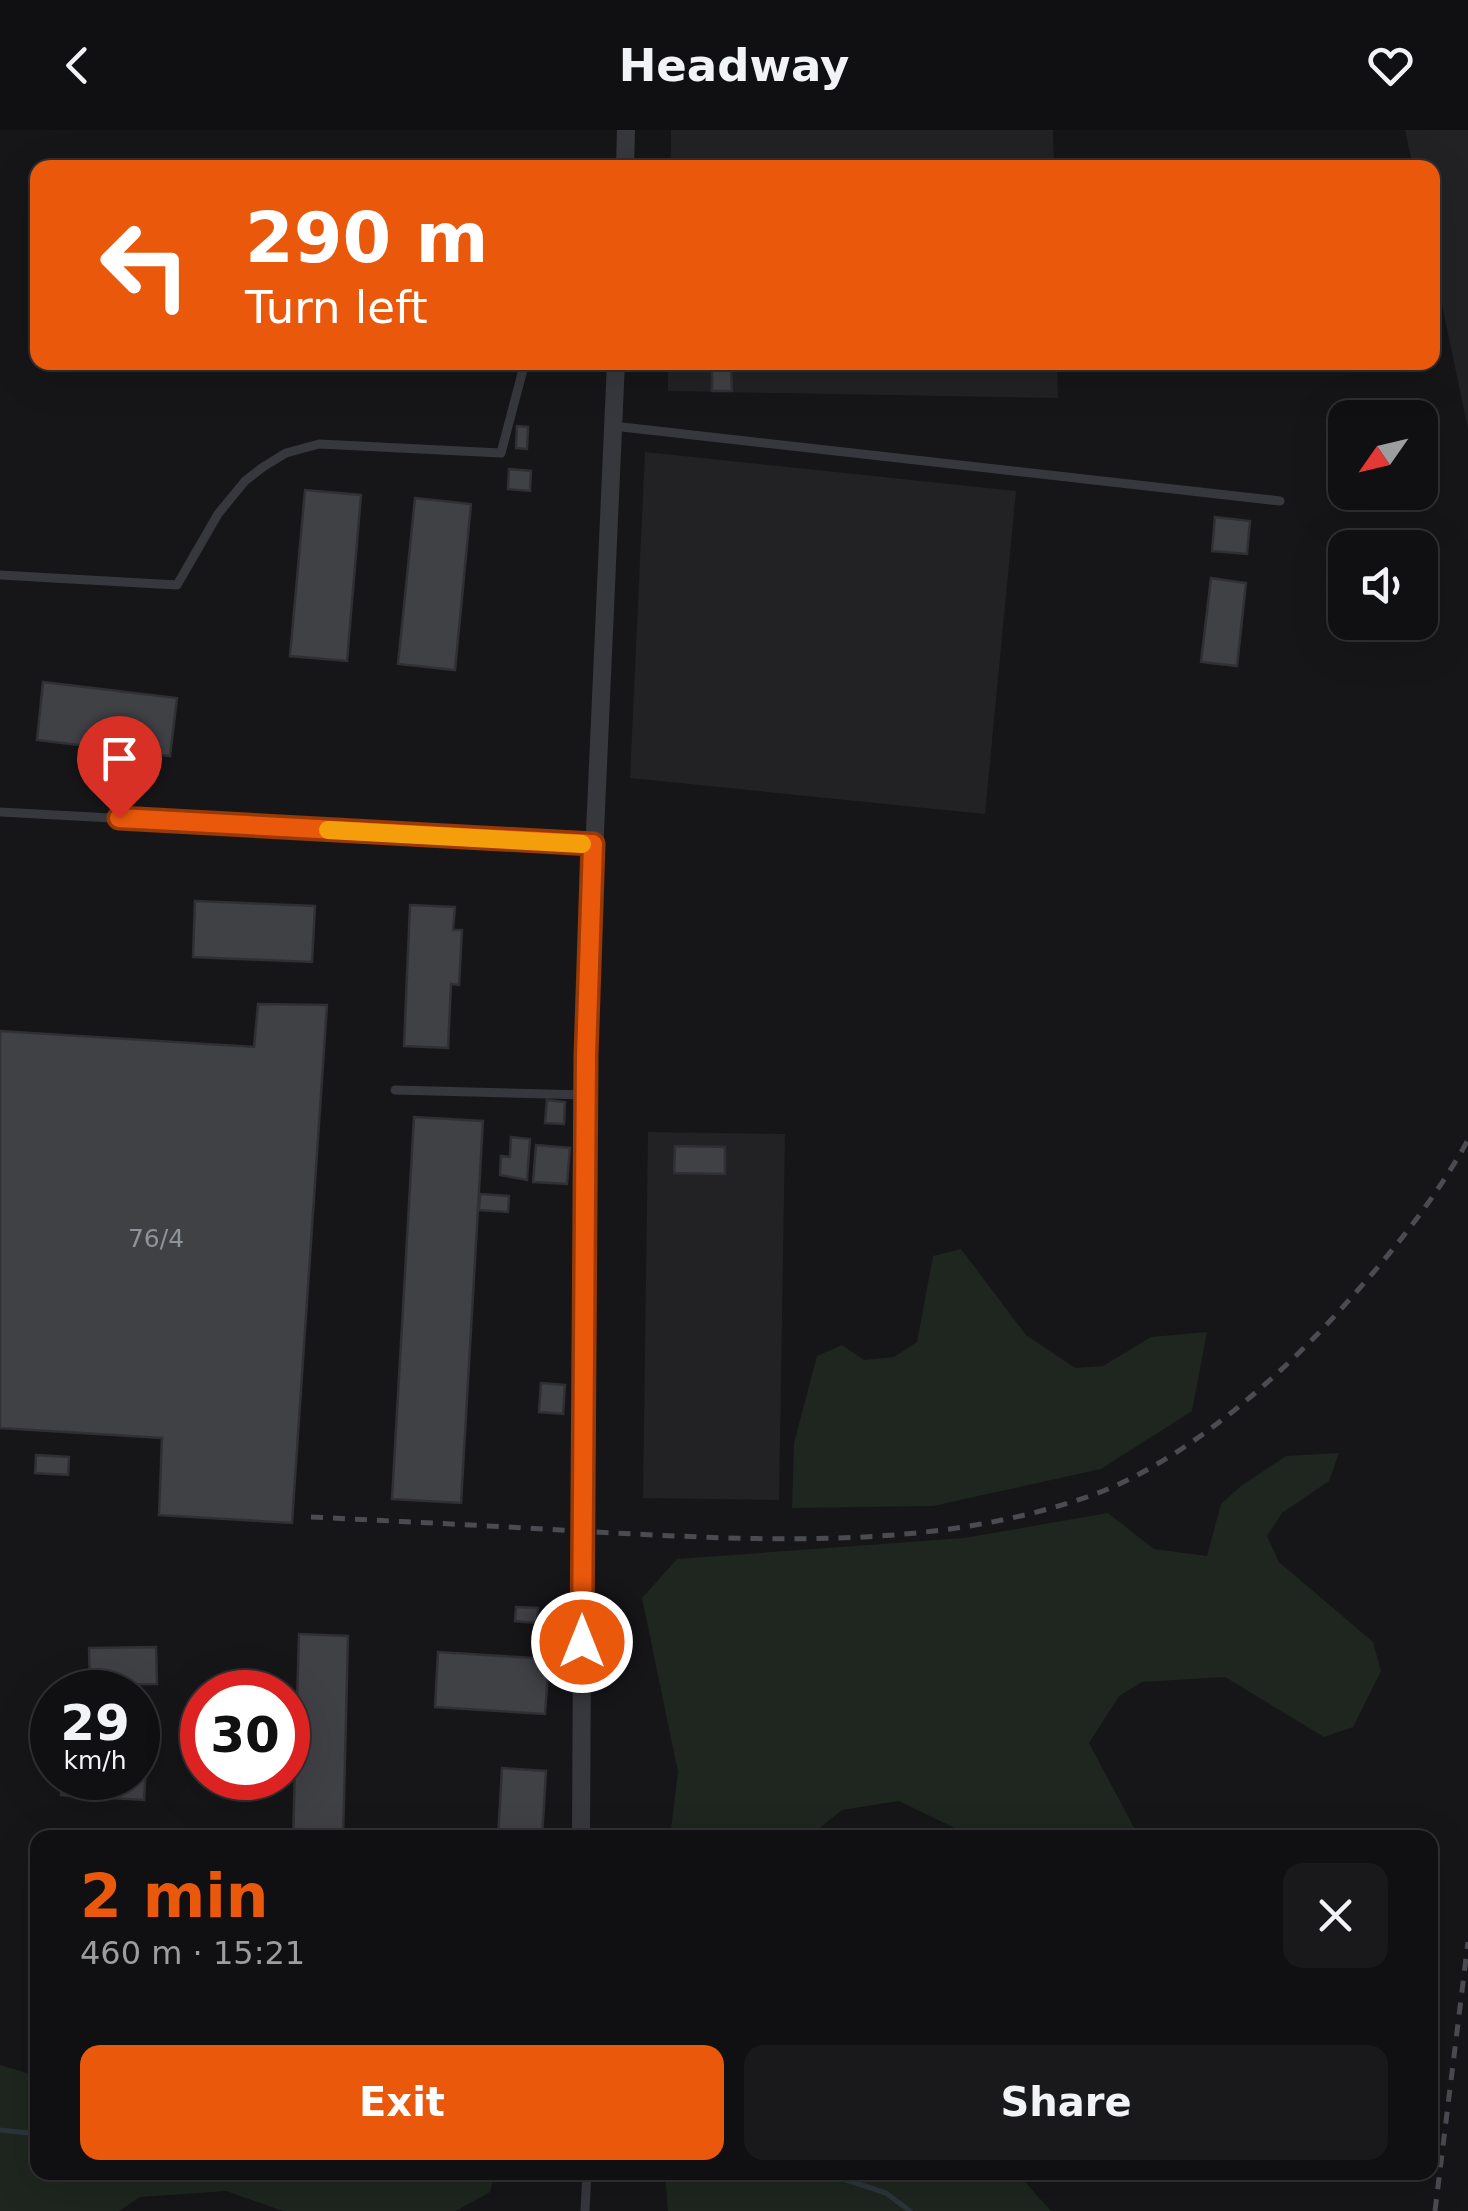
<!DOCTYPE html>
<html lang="en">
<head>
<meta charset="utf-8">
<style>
	body { margin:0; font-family:"DejaVu Sans",sans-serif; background:#19191b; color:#f1f3f6; height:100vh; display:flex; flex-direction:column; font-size:38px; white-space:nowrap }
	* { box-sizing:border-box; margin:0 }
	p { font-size:32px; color:#9c9d9f }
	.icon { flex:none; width:55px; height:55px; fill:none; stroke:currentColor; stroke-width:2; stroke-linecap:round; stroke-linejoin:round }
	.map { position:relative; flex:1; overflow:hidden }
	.side { position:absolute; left:30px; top:1700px; width:1408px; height:350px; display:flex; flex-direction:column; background:#101012; border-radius:20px; box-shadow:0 10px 40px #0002,0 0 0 2px #303032 }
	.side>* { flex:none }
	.top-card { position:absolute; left:30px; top:30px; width:1410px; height:210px; border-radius:20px; box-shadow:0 10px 40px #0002,0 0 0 2px #303032; background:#ea580c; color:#fff; overflow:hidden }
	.needle { width:65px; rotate:236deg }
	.tools { position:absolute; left:1328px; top:270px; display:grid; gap:20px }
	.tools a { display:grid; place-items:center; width:110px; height:110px; border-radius:20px; background:#101012; box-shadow:0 10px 40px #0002,0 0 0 2px #303032; font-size:50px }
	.speed { position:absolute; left:30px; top:1540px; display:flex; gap:20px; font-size:50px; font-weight:700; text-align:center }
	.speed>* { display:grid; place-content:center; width:130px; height:130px; border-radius:50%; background:#101012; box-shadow:0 10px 40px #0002,0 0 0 2px #303032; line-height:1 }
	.speed small { font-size:25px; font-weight:400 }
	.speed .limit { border:15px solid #d22; background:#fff; color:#111 }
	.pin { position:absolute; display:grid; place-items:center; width:85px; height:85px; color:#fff; margin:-102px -42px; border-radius:50% 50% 50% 0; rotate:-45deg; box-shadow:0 0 10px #0007 }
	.pin .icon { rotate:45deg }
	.me { position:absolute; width:110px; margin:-55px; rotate:0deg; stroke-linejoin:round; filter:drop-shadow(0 0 8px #0008) }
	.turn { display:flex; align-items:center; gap:35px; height:210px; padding:0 50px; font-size:45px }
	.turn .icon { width:130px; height:130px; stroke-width:2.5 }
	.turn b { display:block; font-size:70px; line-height:85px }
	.round { display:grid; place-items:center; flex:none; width:105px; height:105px; border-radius:20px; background:#19191b }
	.summary { display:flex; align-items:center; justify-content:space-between; height:170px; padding:0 50px }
	h1 { font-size:60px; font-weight:600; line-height:75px; color:#ea580c }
	.action { display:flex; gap:20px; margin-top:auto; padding:20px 50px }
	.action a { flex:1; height:115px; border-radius:20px; background:#ea580c; color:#fff; font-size:40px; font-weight:600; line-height:115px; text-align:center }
	.action a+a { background:#19191b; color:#f1f3f6 }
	header { display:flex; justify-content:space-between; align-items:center; height:130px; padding:0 50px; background:#101012; font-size:45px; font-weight:600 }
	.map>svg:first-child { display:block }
</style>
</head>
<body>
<header><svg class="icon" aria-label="back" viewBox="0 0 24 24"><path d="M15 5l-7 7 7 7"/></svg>Headway<svg class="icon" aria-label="heart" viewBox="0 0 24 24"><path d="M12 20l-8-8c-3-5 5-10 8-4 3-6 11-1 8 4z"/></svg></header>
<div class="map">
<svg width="1468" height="2081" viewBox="0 0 1468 2081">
	<rect width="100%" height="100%" fill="#161618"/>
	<path fill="#222225" d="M671 0H1053L1054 37H671Z
		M1405 0H1468V299L1433 132 1432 38 1413 37Z
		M668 233H1057L1058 268 668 261Z
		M645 322 1016 361 985 684 630 648Z
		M648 1002 785 1004 779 1370 643 1368Z"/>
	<path fill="#1e261f" d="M961 1119 1026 1205 1075 1238 1103 1236 1151 1207 1207 1202 1192 1281 1101 1339 933 1376 792 1378 794 1313 817 1226 842 1215 864 1230 894 1227 917 1212 933 1126Z
		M1339 1323 1329 1351 1282 1383 1267 1406 1279 1432 1373 1512 1381 1541 1353 1597 1324 1607 1225 1547 1142 1552 1119 1566 1089 1613 1139 1707H973L899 1671 842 1680 821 1697 819 1707H670L678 1642 642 1468 677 1429 964 1408 1108 1383 1154 1419 1207 1426 1221 1374 1241 1356 1286 1326Z
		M0 1935 37 1946 38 2042 495 2043 490 2062 456 2081H283L226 2061 140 2067 119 2081H0Z
		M665 2043H1017L1051 2081H668Z"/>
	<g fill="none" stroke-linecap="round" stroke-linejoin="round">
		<path stroke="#2c353c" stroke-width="5" d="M0 2000 38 2004
			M822 2042 886 2063 910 2081"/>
	</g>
	<path fill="#404145" stroke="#303034" stroke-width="2.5" d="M712 238H731L732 261H712Z
		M517 296 528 297 527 319 516 318Z
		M509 339 531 341 530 361 508 359Z
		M305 360 361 365 347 531 290 526Z
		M415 368 471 374 455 540 398 534Z
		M1215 387 1250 391 1247 424 1212 421Z
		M1211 448 1246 453 1237 536 1201 532Z
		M43 552 177 568 170 626 37 610Z
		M195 771 315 776 312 832 193 827Z
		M410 775 455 777 453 800H462L459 855 451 854 448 918 404 916Z
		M258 874 327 875 292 1393 159 1385 162 1308 0 1298V901L254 917Z
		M547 970 565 972 564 994 545 993Z
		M414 987 483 991 461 1373 392 1369Z
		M511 1007 530 1009 527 1050 500 1045 501 1026 510 1027Z
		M536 1015 570 1018 567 1054 533 1052Z
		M675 1016 725 1017V1044L674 1043Z
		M480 1064 509 1066 508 1082 479 1080Z
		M541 1253 565 1255 563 1284 539 1282Z
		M36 1325 69 1327 68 1345 35 1343Z
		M516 1477 538 1478 537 1493 515 1491Z
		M299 1504 348 1506 343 1708H293Z
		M156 1517 157 1554 90 1555 89 1518Z
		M438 1522 549 1529 545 1584 435 1577Z
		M138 1634H146L144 1670 61 1665 62 1648H138Z
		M502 1638 546 1641 542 1708H498Z"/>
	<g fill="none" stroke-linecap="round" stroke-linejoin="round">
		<path stroke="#37383d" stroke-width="9" d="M613 296 1280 371
			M0 445 177 455 218 384 245 351 263 337 286 323 319 314 501 323 525 232
			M0 682 593 714
			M395 960 586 965
			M585 2081 587 2042"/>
		<path stroke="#37383d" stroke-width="18" d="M625 38 626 0
			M581 1708 585 926 616 232"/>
		<path stroke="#4a4c52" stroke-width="5" stroke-dasharray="12 10" stroke-linecap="butt" d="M311 1387C412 1392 513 1397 614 1403 772 1411 935 1419 1087 1367 1180 1335 1276 1251 1341 1179 1389 1126 1433 1073 1468 1010
			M1435 2081 1468 1812"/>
	</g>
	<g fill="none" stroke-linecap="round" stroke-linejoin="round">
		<defs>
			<path id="route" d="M119 688 593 714 586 926 582 1512"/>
		</defs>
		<use href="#route" stroke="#983908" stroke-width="25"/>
		<use href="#route" stroke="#ea580c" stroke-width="18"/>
		<path stroke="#f59e0b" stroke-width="18" d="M328 700 582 714"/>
	</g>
	<g text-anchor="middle" stroke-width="10" stroke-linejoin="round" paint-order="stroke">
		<g font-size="25" fill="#8e929b">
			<text x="156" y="1117">76/4</text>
		</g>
	</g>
</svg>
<div class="tools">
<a><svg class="needle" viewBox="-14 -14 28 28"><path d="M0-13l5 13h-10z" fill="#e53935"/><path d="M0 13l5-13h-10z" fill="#9c9d9f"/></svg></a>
<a><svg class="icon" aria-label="sound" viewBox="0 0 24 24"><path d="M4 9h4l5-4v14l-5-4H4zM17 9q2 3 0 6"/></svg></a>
</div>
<div class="speed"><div>29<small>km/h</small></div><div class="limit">30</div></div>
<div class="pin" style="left:119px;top:688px;background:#d93025"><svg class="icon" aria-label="arrive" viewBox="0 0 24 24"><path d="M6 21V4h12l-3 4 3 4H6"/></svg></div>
<svg class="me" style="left:582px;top:1512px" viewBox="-20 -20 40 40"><circle r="17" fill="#ea580c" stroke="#fff" stroke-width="3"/><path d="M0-11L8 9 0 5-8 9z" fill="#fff"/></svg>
<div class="top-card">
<div class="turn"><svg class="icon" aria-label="left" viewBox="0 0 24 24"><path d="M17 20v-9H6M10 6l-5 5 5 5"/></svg><div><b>290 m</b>Turn left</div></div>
</div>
<section class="side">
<div class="summary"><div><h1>2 min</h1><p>460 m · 15:21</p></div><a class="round"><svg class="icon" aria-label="close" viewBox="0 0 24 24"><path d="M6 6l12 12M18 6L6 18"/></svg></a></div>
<div class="action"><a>Exit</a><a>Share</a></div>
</section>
</div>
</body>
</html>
